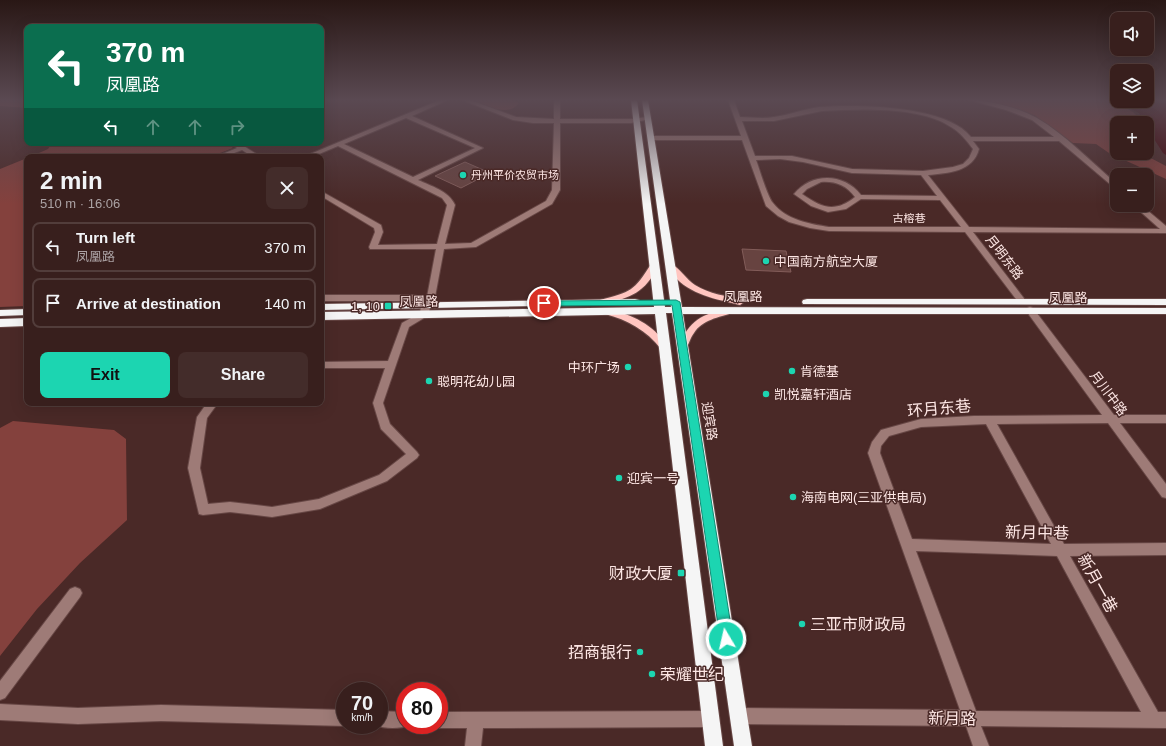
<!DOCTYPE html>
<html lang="en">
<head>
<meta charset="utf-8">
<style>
	body { margin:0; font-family:Arial,"Noto Sans SC",sans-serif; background:#432c2a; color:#f1f3f6; height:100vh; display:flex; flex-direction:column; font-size:15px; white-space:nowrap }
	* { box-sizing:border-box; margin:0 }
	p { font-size:13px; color:#aba2a4 }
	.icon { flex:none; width:22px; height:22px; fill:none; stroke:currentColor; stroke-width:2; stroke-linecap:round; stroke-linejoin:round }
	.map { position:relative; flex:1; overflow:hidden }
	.side { position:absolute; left:24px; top:154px; width:300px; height:252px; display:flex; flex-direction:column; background:#381f1d; border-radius:8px; box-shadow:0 4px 16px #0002,0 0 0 1px #523d3b }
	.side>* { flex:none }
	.banner { position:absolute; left:24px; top:24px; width:300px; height:122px; border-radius:8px; box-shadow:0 4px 16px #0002,0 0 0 1px #523d3b; background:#0b6e4f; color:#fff; overflow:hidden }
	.tools { position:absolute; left:1110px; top:12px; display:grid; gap:8px }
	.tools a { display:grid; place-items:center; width:44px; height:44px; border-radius:8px; background:#381f1d; box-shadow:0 4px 16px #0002,0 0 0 1px #523d3b; font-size:20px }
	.speed { position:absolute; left:336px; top:682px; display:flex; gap:8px; font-size:20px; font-weight:700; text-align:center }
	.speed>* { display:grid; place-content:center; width:52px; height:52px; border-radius:50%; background:#381f1d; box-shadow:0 4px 16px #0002,0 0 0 1px #523d3b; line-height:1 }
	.speed small { font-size:10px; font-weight:400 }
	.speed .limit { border:6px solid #d22; background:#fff; color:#111 }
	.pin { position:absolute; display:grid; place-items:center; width:34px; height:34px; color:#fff; margin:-17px; border:2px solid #fff; border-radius:50%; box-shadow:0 1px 4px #0007 }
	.me { position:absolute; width:44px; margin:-22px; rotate:351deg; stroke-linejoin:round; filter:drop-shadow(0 0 3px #0008) }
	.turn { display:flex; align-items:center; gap:14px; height:84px; padding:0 16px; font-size:18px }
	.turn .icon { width:52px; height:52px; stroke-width:2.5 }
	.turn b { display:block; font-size:28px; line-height:34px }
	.lanes { display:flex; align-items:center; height:38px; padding:0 16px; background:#0003; justify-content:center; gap:20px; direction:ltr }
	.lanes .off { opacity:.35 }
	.round { display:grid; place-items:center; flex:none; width:42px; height:42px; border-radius:8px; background:#432c2a }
	.overview { display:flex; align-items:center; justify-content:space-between; height:68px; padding:0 16px }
	h1 { font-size:24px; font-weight:700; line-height:30px }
	.button { display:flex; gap:8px; margin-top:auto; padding:8px 16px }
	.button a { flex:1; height:46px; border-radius:8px; background:#1cd5b1; color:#111; font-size:16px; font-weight:700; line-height:46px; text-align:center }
	.button a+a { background:#432c2a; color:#f1f3f6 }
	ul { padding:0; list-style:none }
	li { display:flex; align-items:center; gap:12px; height:50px; margin:0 8px 6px; padding:0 8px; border:2px solid #523d3b; border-radius:8px }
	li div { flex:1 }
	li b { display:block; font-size:15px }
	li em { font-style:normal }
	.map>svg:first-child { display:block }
</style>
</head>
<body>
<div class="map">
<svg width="1166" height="746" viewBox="0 0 1166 746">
	<rect width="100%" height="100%" fill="#4a2927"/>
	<path fill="#84413d" d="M0 100H27V108L0 106Z
		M473 100H511L519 103C508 118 487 105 473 100Z
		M979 100H1111L1133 112 1139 118 1140 123H1117V153H1141L1166 166V179L1109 153 1096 144 1073 143 1034 115Z
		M52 143H227L233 148 210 157H30L48 149Z
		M27 158V306L0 307V169Z
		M13 421 114 430 126 439 127 520 80 563 37 609 0 656V428Z"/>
	<path fill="#430005" d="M1113 100H1166V155L1163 153 1147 128V123H1144L1139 113Z"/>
	<path fill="#674340" stroke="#835d5a" d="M465 162 490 173 461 188 435 176Z
		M742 249 786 251 791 272 746 270Z"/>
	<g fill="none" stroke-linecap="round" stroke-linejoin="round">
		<defs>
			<path id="minor" d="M440 100H448L412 116 483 148 418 180C431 186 449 191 455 205L445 244 471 243 546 201 552 190 554 123H533L513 120 462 100H470L516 117 554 119V100H560V119H631L647 117 650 119 631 123H560V190L552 204 476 247 444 249 435 297 430 305 429 315 409 327 383 403 390 424 417 452 419 455 417 458 387 481 320 509 272 517 230 512 203 515 199 514 188 468 197 417 207 403H218L207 418 200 468 208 504 230 502 272 507 319 499 379 475 406 454 381 429 373 403 385 368H321V362L388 361 402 323 420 313 421 306 413 301H321V295H415L425 300 427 297 436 249H370L369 247 375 232 374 228 321 196V191L381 225 383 232 378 245 437 244 447 205 442 198 338 146 312 157H303ZM406 118 475 148 413 177 344 144Z
				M728 100H734L740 117C751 117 763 119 774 117 789 115 804 109 819 107 856 104 947 105 971 137H1054L1032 120 1006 110 969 100C988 100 1020 108 1037 118 1066 135 1091 162 1117 184V190L1059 141H973L979 149C973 172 948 173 928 175L969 227 1160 229 1133 205H1141L1166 226V233L973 232 1026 301 1022 304 1019 303 965 232 829 231 810 228 789 222 778 216 766 206 742 140H651L648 138 651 136H741ZM822 111C859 109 919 106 951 127 961 133 966 140 973 149L969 158 963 164 953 167 923 171 852 169 792 156H755L742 121H774ZM780 159 803 162 852 173 921 175 937 196 861 195C844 173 812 172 794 194L811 206 828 212 846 209 861 199 940 200 961 227H829C810 224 786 220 773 203 767 196 760 170 756 160ZM821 182C835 181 846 185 855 197 835 213 822 208 802 194L807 189Z
				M231 143H239L261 157H253L242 150 224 157H215L237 148Z
				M1030 307 1033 308 1114 415H1166V423H1120L1166 484V498L1162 497 1108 423 997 424 1064 544 1166 543V555L1070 556 1158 712H1166V728L981 726 989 746H973L966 726 738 724 733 721 730 716 733 711 738 708 960 710 868 453 872 442 881 430 921 419 974 416 1102 415 1027 312 1025 310 1027 308ZM986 424 1051 544 912 539 880 453 881 446 889 436 921 427ZM916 551 1057 556 1141 712 976 711Z
				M75 587 80 589 82 593 80 597 5 698 0 700V681L70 589Z
				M0 704 78 708 161 705 345 710V725H347L345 726 161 721 78 724 0 720Z
				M379 711 405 712V725H410C401 729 384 729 375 725H379Z
				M710 711 715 714 718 719 715 724 710 727 483 728 481 746H465L467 728H439L433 725H439V712Z"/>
			<path id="major" d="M654 263 658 266C645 293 631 297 603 305L600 304 599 302 600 300C631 292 634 291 651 264Z
				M671 264C678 266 687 280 695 285 709 294 727 296 743 300L744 302 740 305C716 299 690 295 673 275 670 272 667 269 668 265Z
				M730 308 735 311 733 313C719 317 702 320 694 333 690 338 689 345 685 350H679L677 348C691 319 700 315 730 308Z
				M608 309C633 315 652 324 667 345L669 347 667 349H661C646 330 628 320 605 314L603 312Z"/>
			<path id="highway" d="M631 100H637L665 307H671L642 100H648L682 307 1166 308V314H683L752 746H734L672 313H666L723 746H705L655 314 321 320V312L654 307Z
				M635 299 639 300 640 302 639 304 321 310V304Z
				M807 299H1166V305L803 304 802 302 803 300Z
				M27 309V315L0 316V310Z
				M27 318V326L0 327V319Z"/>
		</defs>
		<use href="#minor" stroke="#674745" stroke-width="2"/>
		<use href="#major" stroke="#674745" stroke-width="2"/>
		<use href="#highway" stroke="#674745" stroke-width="2"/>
		<use href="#minor" fill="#9e7b77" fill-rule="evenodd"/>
		<use href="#major" fill="#ffc5c0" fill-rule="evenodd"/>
		<use href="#highway" fill="#f5f5f5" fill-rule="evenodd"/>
	</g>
	<linearGradient id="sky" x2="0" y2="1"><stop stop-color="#291715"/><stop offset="0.49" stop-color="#5a4952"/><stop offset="1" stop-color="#5a4952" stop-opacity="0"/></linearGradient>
	<rect width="1166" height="204" fill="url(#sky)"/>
	<path fill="#1cd5b1" stroke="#128a73" d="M676 300 680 302 733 639 731 644 726 645 722 644 720 639 672 305 544 306 540 303 544 301Z"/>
	<g fill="#1cd5b1" stroke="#4a2927" stroke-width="1.5">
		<circle cx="463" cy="175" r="4"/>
		<circle cx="766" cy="261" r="4"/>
		<rect x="384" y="302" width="8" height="8" rx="2"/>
		<circle cx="628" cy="367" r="4"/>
		<circle cx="792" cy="371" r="4"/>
		<circle cx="429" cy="381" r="4"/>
		<circle cx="766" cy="394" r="4"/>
		<circle cx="619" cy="478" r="4"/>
		<circle cx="793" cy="497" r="4"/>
		<rect x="677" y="569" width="8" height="8" rx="2"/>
		<circle cx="802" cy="624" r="4"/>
		<circle cx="640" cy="652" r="4"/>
		<circle cx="652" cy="674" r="4"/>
	</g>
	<g text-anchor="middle" stroke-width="3" stroke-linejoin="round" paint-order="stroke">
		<g font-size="11" fill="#fde6e4" stroke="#4a2927" text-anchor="start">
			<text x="471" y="179">丹州平价农贸市场</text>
		</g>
		<g font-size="11" fill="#fde6e4" stroke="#4a2927">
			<text x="909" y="222">古榕巷</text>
		</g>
		<g font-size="13" fill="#fde6e4" stroke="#4a2927">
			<text transform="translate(1005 257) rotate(52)" y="5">月明东路</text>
			<text x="743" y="301">凤凰路</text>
			<text x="1068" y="302">凤凰路</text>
			<text transform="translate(419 301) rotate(-1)" y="5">凤凰路</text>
			<text transform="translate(1109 393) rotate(53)" y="5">月川中路</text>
			<text transform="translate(710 421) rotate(81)" y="5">迎宾路</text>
		</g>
		<g font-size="13" fill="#fde6e4" stroke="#4a2927" text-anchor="start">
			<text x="774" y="266">中国南方航空大厦</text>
			<text x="380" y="311" text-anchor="end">1, 10</text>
			<text x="620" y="372" text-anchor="end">中环广场</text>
			<text x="800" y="376">肯德基</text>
			<text x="437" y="386">聪明花幼儿园</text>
			<text x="774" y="399">凯悦嘉轩酒店</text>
			<text x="627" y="483">迎宾一号</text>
			<text x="801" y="502">海南电网(三亚供电局)</text>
		</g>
		<g font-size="16" fill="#fde6e4" stroke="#4a2927">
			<text transform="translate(939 408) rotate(-5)" y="6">环月东巷</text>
			<text transform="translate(1037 532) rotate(1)" y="6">新月中巷</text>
			<text transform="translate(1098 583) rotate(61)" y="6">新月一巷</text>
			<text transform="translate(952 718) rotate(1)" y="6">新月路</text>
		</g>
		<g font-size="16" fill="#fde6e4" stroke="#4a2927" text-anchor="end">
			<text x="673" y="579">财政大厦</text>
			<text x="810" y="630" text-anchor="start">三亚市财政局</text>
			<text x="632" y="658">招商银行</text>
			<text x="660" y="680" text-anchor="start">荣耀世纪</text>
		</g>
	</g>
</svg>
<div class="tools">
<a><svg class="icon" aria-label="sound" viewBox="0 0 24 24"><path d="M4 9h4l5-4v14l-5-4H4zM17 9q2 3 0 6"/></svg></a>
<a><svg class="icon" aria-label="layers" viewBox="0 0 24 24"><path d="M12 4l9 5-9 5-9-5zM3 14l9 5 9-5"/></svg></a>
<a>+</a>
<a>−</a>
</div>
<div class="speed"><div>70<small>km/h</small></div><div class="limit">80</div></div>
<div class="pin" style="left:544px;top:303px;background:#d93025"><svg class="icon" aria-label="arrive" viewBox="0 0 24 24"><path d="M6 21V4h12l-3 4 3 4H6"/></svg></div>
<svg class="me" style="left:726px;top:639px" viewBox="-20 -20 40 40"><circle r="17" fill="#1cd5b1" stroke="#fff" stroke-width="3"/><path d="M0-11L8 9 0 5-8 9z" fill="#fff"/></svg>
<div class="banner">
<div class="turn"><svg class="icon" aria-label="left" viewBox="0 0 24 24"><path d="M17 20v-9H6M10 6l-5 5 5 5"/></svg><div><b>370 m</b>凤凰路</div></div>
<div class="lanes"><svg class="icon" aria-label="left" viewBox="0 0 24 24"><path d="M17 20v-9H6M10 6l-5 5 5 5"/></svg><svg class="icon off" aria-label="ahead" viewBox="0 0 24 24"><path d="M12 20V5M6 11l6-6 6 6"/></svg><svg class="icon off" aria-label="ahead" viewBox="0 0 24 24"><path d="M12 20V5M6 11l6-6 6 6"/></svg><svg class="icon off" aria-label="right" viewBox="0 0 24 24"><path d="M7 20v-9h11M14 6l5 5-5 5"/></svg></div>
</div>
<section class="side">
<div class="overview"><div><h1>2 min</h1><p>510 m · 16:06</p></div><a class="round"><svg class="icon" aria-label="close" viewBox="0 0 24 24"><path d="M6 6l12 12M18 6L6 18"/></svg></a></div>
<ul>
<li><svg class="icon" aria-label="left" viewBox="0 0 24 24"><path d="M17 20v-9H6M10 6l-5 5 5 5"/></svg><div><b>Turn left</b><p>凤凰路</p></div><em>370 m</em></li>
<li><svg class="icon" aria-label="arrive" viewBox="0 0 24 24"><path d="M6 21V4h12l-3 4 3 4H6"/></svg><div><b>Arrive at destination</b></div><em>140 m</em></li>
</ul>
<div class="button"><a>Exit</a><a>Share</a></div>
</section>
</div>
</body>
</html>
